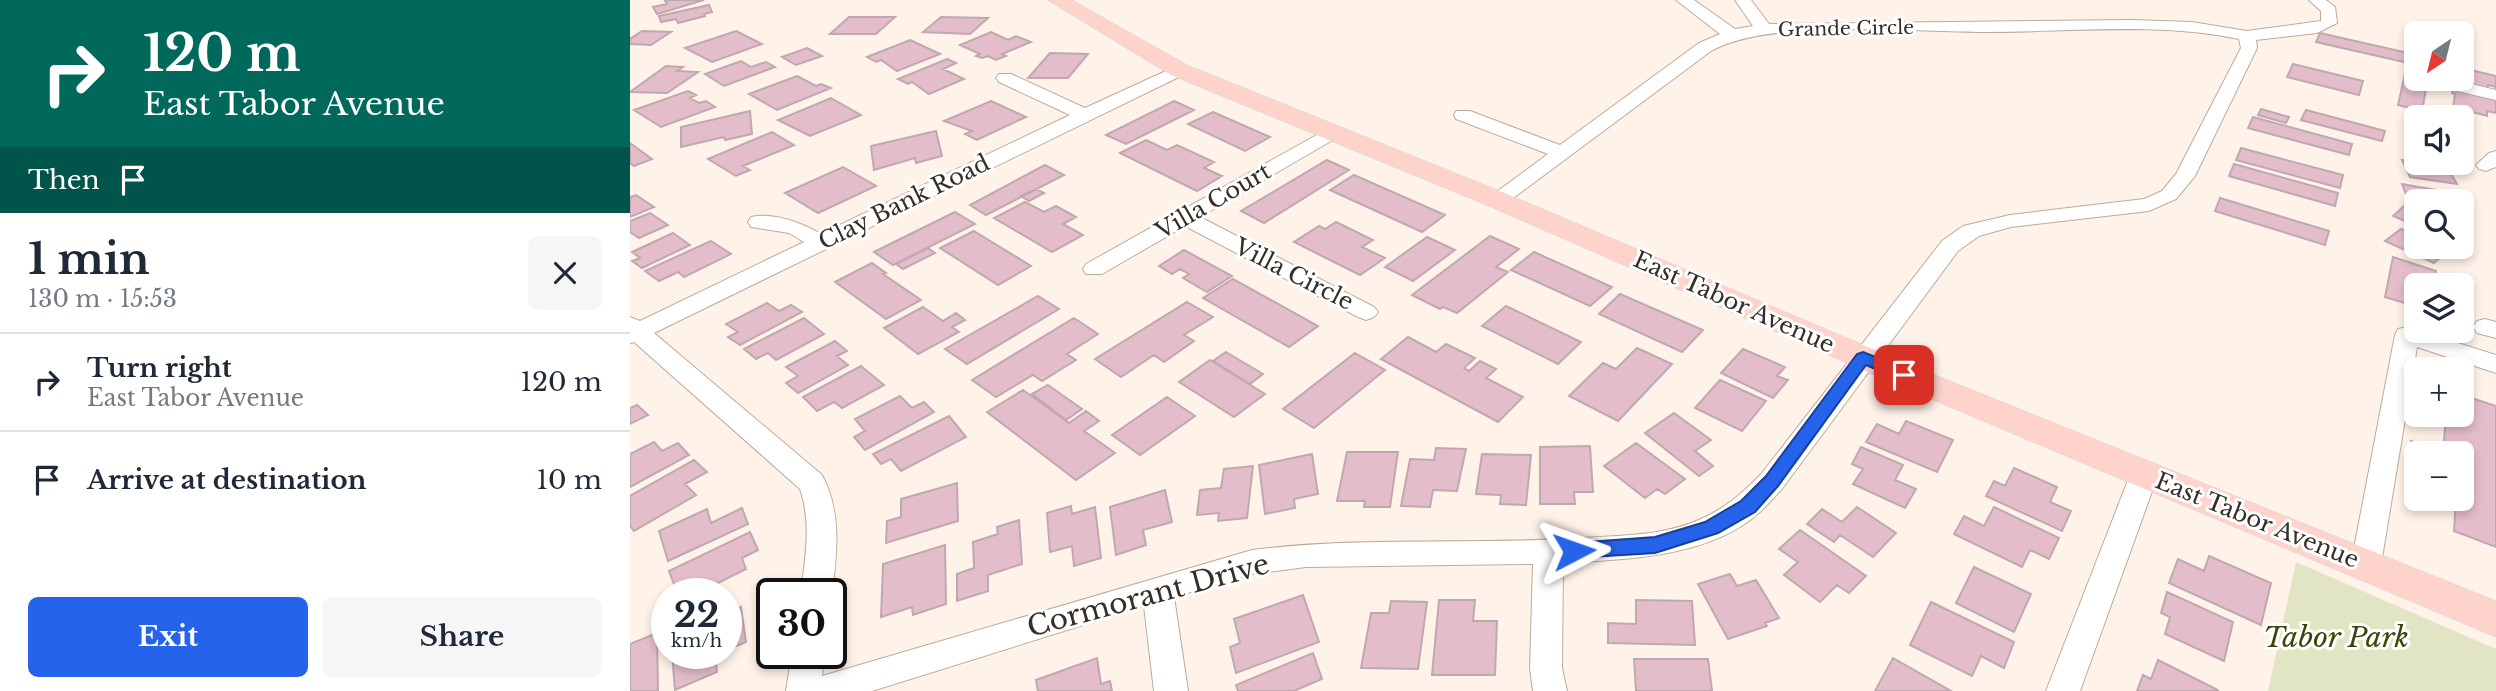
<!DOCTYPE html>
<html lang="en">
<head>
<meta charset="utf-8">
<style>
	body { margin:0; font-family:"Libre Baskerville",serif; background:#f6f6f7; color:#1f2937; height:100vh; display:flex; flex-direction:column; font-size:26px; white-space:nowrap }
	* { box-sizing:border-box; margin:0 }
	p { font-size:23px; color:#747a83 }
	.icon { flex:none; width:38px; height:38px; fill:none; stroke:currentColor; stroke-width:2; stroke-linecap:round; stroke-linejoin:round }
	.map { position:relative; flex:1; overflow:hidden }
	.details { display:flex; flex-direction:column; background:#fff; width:630px }
	.details>* { flex:none }
	.hud { background:#00695c; color:#fff; overflow:hidden }
	.needle { width:46px; rotate:215deg }
	.controls { position:absolute; left:1774px; top:21px; display:grid; gap:14px }
	.controls a { display:grid; place-items:center; width:70px; height:70px; border-radius:10px; background:#fff; box-shadow:0 4px 10px #0003; font-size:35px }
	.speed { position:absolute; left:21px; top:578px; display:flex; gap:14px; font-size:35px; font-weight:700; text-align:center }
	.speed>* { display:grid; place-content:center; width:91px; height:91px; border-radius:50%; background:#fff; box-shadow:0 4px 10px #0003; line-height:1 }
	.speed small { font-size:18px; font-weight:400 }
	.speed .limit { border:4px solid #111; border-radius:10px; background:#fff; color:#111 }
	.pin { position:absolute; display:grid; place-items:center; width:60px; height:60px; color:#fff; margin:-30px; border-radius:14px; box-shadow:0 4px 10px #0006 }
	.me { position:absolute; width:77px; margin:-38px; rotate:86deg; stroke-linejoin:round; filter:drop-shadow(0 0 5px #0008) }
	.turn { display:flex; align-items:center; gap:24px; height:147px; padding:0 28px; font-size:32px }
	.turn .icon { width:91px; height:91px; stroke-width:2.5 }
	.turn b { display:block; font-size:49px; line-height:60px }
	.then { display:flex; align-items:center; height:66px; padding:0 28px; background:#0003; gap:14px; font-size:26px }
	.round { display:grid; place-items:center; flex:none; width:74px; height:74px; border-radius:10px; background:#f6f6f7 }
	.summary { display:flex; align-items:center; justify-content:space-between; height:119px; padding:0 28px }
	h1 { font-size:42px; font-weight:800; line-height:52px }
	.primary-button { display:flex; gap:14px; margin-top:auto; padding:14px 28px }
	.primary-button a { flex:1; height:80px; border-radius:10px; background:#2563eb; color:#fff; font-size:28px; font-weight:800; line-height:80px; text-align:center }
	.primary-button a+a { background:#f6f6f7; color:#1f2937 }
	ul { padding:0; list-style:none }
	li { display:flex; align-items:center; gap:21px; height:98px; padding:0 28px; border-top:2px solid #e0e1e3 }
	li div { flex:1 }
	li b { display:block; font-size:26px }
	li em { font-style:normal }
	main { display:flex; flex:1; min-height:0 }
	.map>svg:first-child { display:block }
</style>
</head>
<body>
<main>
<section class="details">
<div class="hud">
<div class="turn"><svg class="icon" aria-label="right" viewBox="0 0 24 24"><path d="M7 20v-9h11M14 6l5 5-5 5"/></svg><div><b>120 m</b>East Tabor Avenue</div></div>
<div class="then">Then<svg class="icon" aria-label="arrive" viewBox="0 0 24 24"><path d="M6 21V4h12l-3 4 3 4H6"/></svg></div>
</div>
<div class="summary"><div><h1>1 min</h1><p>130 m · 15:53</p></div><a class="round"><svg class="icon" aria-label="close" viewBox="0 0 24 24"><path d="M6 6l12 12M18 6L6 18"/></svg></a></div>
<ul>
<li><svg class="icon" aria-label="right" viewBox="0 0 24 24"><path d="M7 20v-9h11M14 6l5 5-5 5"/></svg><div><b>Turn right</b><p>East Tabor Avenue</p></div><em>120 m</em></li>
<li><svg class="icon" aria-label="arrive" viewBox="0 0 24 24"><path d="M6 21V4h12l-3 4 3 4H6"/></svg><div><b>Arrive at destination</b></div><em>10 m</em></li>
</ul>
<div class="primary-button"><a>Exit</a><a>Share</a></div>
</section>
<div class="map">
<svg width="1866" height="691" viewBox="0 0 1866 691">
	<rect width="100%" height="100%" fill="#fff3e9"/>
	<path fill="#e1e5c3" d="M1666 562 1866 649V691H1638Z"/>
	<path fill="#e4bdcb" stroke="#c0a8b0" stroke-width="2" d="M74 0 27 14 23 7 37 4 35 1 38 0Z
		M79 5 82 12 74 14 75 16 48 23 46 19 31 22 29 16Z
		M219 17H265L246 34H200Z
		M311 17 358 18 340 34 293 32Z
		M12 31 41 32 21 45 0 44V39Z
		M106 31 132 44 82 62 55 48Z
		M361 32 378 40 386 36 401 42 372 54 376 56 366 60 358 56 352 58 346 56 350 54 330 45Z
		M1690 33 1787 55V65L1686 42Z
		M280 40 310 54 267 71 251 60 246 62 237 57Z
		M177 48 192 56 166 65 152 57Z
		M420 53 458 54 438 78H398Z
		M317 59 326 63 313 69 334 79 299 94 282 82 278 84 268 79Z
		M111 61 121 67 136 62 145 67 94 86 75 74Z
		M1663 64 1733 81 1729 95 1657 77Z
		M36 66 53 67 47 71 68 72 37 93 0 92Z
		M1832 68 1866 76V91V87L1858 85 1857 89 1827 82V79H1832Z
		M1776 69 1787 71V79H1798L1792 111 1768 105Z
		M167 76 186 86 191 84 201 88 147 110 119 94Z
		M1823 88 1866 98V113L1857 111V116L1823 107 1825 94 1822 93Z
		M58 91 66 95 60 98 69 103 76 101 85 107 31 127 4 110Z
		M201 98 231 115 180 136 148 120Z
		M361 101 396 117 347 140 335 134 342 131 314 121Z
		M544 101 564 110 496 144 476 135Z
		M1631 109 1659 117 1656 123 1628 115Z
		M1676 110 1755 131 1752 141 1671 120Z
		M120 111 122 134 95 140 94 137 51 147V127Z
		M583 112 640 137 615 151 558 124Z
		M1623 117 1722 144 1719 155 1618 128Z
		M306 131 312 156 286 163 285 158 244 170 241 146Z
		M142 132 164 145 113 166 120 170 106 176 78 159Z
		M516 140 537 150 547 145 584 162 574 168 592 176 567 191 490 153Z
		M0 143 22 159 4 166 0 163Z
		M1611 148 1713 175 1710 188 1606 160Z
		M697 160 719 170 634 223 611 211Z
		M1772 160 1817 167 1827 184 1780 177Z
		M1604 164 1708 193 1705 206 1599 176Z
		M415 165 434 175 356 215 340 205Z
		M213 167 246 186 188 213 155 193Z
		M724 175 815 215 792 232 700 190Z
		M1772 184 1812 191 1817 201 1778 199Z
		M406 189 414 193 399 201 391 196Z
		M6 195 24 207 0 217V197Z
		M1590 198 1699 231 1695 245 1585 211Z
		M395 202 414 212 426 206 446 217 433 224 453 235 422 252 364 218Z
		M1774 206 1787 211V226L1763 216Z
		M325 212 345 224 263 265 244 252Z
		M20 213 38 225 9 238 0 232V221Z
		M706 222 743 240 732 247 755 258 730 275 664 242 689 226 695 229Z
		M1771 229 1787 236V247H1813L1819 250 1804 263 1755 241Z
		M344 231 401 266 368 285 310 248Z
		M43 233 60 245 12 268 2 261 10 258 2 252Z
		M860 236 889 249 866 267 878 272 827 313 813 307 810 309 782 295Z
		M797 237 825 250 783 281 755 267Z
		M81 241 101 254 54 277 48 272 29 281 15 271Z
		M298 248 305 253 273 269 266 264Z
		M554 250 602 276 577 292 553 278 559 274 550 269 542 274 529 266Z
		M904 252 982 287 960 306 881 270Z
		M1763 257 1806 271 1803 285H1787V307L1755 297Z
		M242 263 256 273 253 274 291 300 256 319 205 282Z
		M603 279 688 326 659 347 573 298Z
		M990 294 1073 330 1052 352 969 314Z
		M408 296 429 309 337 364 315 349Z
		M557 302 583 317 554 335 564 341 534 362 524 355 491 377 465 359Z
		M137 303 149 311 161 305 172 312 110 345 98 337 108 332 96 324Z
		M876 306 951 342 928 364 852 326Z
		M293 307 313 321 326 313 335 320 322 327 329 332 288 354 254 328Z
		M174 318 194 334 146 360 138 353 126 359 114 349Z
		M444 318 468 334 437 354 446 360 412 381 403 375 366 397 342 380Z
		M778 337 806 352 816 344 845 358 834 368 839 371 850 361 866 369 856 378 893 397 868 422 751 359Z
		M205 341 217 351 207 356 218 365 168 393 156 383 168 376 156 367Z
		M1007 348 1042 364 988 421 939 396 973 363 986 369Z
		M1113 349 1155 367 1147 376 1158 380 1143 398 1091 373Z
		M596 352 633 374 620 384 583 361Z
		M725 353 755 370 684 428 653 409Z
		M580 360 635 394 604 417 549 382Z
		M231 366 254 385 212 408 204 402 187 411 173 397Z
		M1090 380 1136 401 1112 431 1065 408Z
		M418 385 452 409 436 420 402 394Z
		M393 390 439 423 456 411 469 421 454 431 485 453 446 480 357 412Z
		M1832 395 1866 406V547L1824 531 1826 499H1832V453H1787V461L1779 458 1781 441 1813 453 1816 415H1832Z
		M270 396 282 408 294 402 304 412 235 450 224 437 235 431 225 419Z
		M537 397 565 416 510 455 482 435Z
		M7 405 18 415 0 424V408Z
		M1044 413 1081 440 1065 451 1083 466 1069 476 1015 433Z
		M319 416 336 437 271 471 261 459 251 464 243 454Z
		M1276 421 1323 440 1307 472 1236 442 1247 424 1269 434Z
		M24 442 32 451 48 443 59 455 0 487V454Z
		M1006 443 1055 479 1035 494 1027 489 1015 498 974 466Z
		M960 446 963 492H944L945 504H910V447Z
		M1231 447 1273 465 1265 480 1286 489 1275 508 1223 484 1233 469 1222 464Z
		M806 448 836 449 827 491 803 490 800 507 771 506 780 459 804 460Z
		M717 452H768L760 507H734L735 501H707Z
		M682 454 688 494 664 499 665 508 635 514 629 465Z
		M852 454 901 455 896 505 870 504 871 495 846 494Z
		M64 460 77 472 55 484 66 495 4 531 0 526V496Z
		M623 466 617 518 588 521 589 513 567 515 570 490 591 488 594 469Z
		M1384 468 1427 487 1420 502 1441 511 1432 531 1356 496 1364 481 1375 486Z
		M327 483 328 521 256 543 257 521 271 517V499Z
		M535 490 542 522 513 530 516 545 486 555 480 507Z
		M441 506 442 514 465 507 471 558 444 566 442 546 420 552 417 513Z
		M1227 507 1266 533 1243 557 1210 535 1204 542 1177 524 1192 509 1212 522Z
		M1364 507 1429 538 1419 559 1400 550 1392 567 1324 534 1334 516 1354 526Z
		M112 508 118 524 38 561 29 531 77 509 81 523Z
		M389 520 392 564 358 575V591L327 601V574L344 568 343 542 368 534 367 527Z
		M1170 530 1236 576 1219 593 1207 585 1190 602 1154 575 1168 562 1149 549Z
		M120 532 128 550 112 558 116 569 68 593H53L50 584 45 587 39 571Z
		M315 545 316 604 283 615 282 607 251 617 253 564Z
		M1579 556 1641 583 1631 625 1539 583 1548 559 1574 571Z
		M1344 567 1401 594 1384 632 1326 603Z
		M1100 574 1107 586 1126 580 1149 618 1135 623 1137 626 1098 639 1068 584Z
		M1537 592 1603 622 1594 661 1535 634 1540 617 1531 613Z
		M673 595 689 642 606 673 600 647 610 643 604 619Z
		M809 600H845L843 621H867L865 675H802Z
		M1006 600 1062 601 1065 645 978 643V623L1006 624Z
		M761 601 797 602 788 669 731 668 741 613H759Z
		M1301 602 1384 642 1374 668 1351 656 1342 676 1280 645Z
		M111 607 116 642 96 650V614Z
		M27 633 28 691H0V644Z
		M42 653H90L85 655 87 672 45 690Z
		M683 653 692 679 664 691H608L606 685Z
		M467 658 471 684 480 681 482 691H408L406 680Z
		M1263 658 1321 691H1245Z
		M1004 659H1078L1082 691H1006Z
		M1528 660 1588 690V691H1507L1513 675 1521 679Z"/>
	<g fill="none" stroke-linecap="round" stroke-linejoin="round">
		<defs>
			<path id="minor" d="M1046 0H1064L1105 29 1123 26 1105 0H1121L1139 24 1502 20 1562 22 1617 31 1691 21V11L1679 0H1696L1705 7 1707 23 1687 33 1626 40 1627 48 1565 176 1546 199 1519 211 1381 227 1349 236 1328 251 1152 489C1145 496 1138 505 1130 512 1079 558 997 559 933 563L932 668 937 691H903L900 668 903 564 676 567 622 574 544 597 558 691H524L514 606 242 691H156L162 653H194L192 676 622 550C732 536 842 545 953 538 993 535 1036 536 1073 518 1097 507 1114 492 1132 473L1312 241 1333 226 1380 215 1514 199 1532 191 1546 174 1611 48 1609 39C1526 22 1439 32 1355 32 1285 32 1139 18 1081 51L875 204H861L858 200 861 196 918 154 826 119 824 115 826 111H840L930 145 1069 43 1090 34Z
				M549 65 558 70 555 74 24 333 192 475C212 512 207 553 202 593H171C175 558 182 523 170 489L4 342 0 343V317L10 321 174 242 159 233 121 227 118 222 121 217C144 212 172 223 191 234L440 115 369 82 366 78 369 74H381L455 108Z
				M1829 81 1866 90V100L1823 90 1820 86 1823 82Z
				M701 127 708 129 710 133 708 137 570 217 744 307 748 312 744 317 736 320 728 317 555 226 472 274H456L453 269 456 264Z
				M1866 151V167L1856 171 1849 169 1846 165 1859 153Z
				M1855 319 1866 322V338L1847 333 1843 327 1847 321Z
				M1777 327 1866 355V373L1787 347 1751 564 1747 573 1736 576 1725 573 1721 564 1765 335 1768 329Z
				M1514 464 1524 467 1528 475 1450 691H1416L1500 475 1504 467Z"/>
			<path id="major" d="M418 0H442L557 65 877 194 1285 367 1866 601V637L1263 383 859 206 541 75Z"/>
		</defs>
		<use href="#minor" stroke="#bcab9b" stroke-width="2"/>
		<use href="#major" stroke="#d7d5d4" stroke-width="1"/>
		<use href="#minor" fill="#fff" fill-rule="evenodd"/>
		<use href="#major" fill="#fdd3cb" fill-rule="evenodd"/>
	</g>
	<path fill="#2563eb" stroke="#184099" stroke-width="2" d="M1233 352 1280 371 1283 375 1274 381 1236 365 1148 486 1125 512 1088 533 1025 553 944 558 938 556 935 551 938 545 944 543 1025 537 1075 522 1111 501 1136 476 1227 354Z"/>
	<g text-anchor="middle" stroke-width="6" stroke-linejoin="round" paint-order="stroke">
		<g font-size="19" fill="#362f28" stroke="#fff">
			<text transform="translate(1216 28) rotate(-1)" y="7">Grande Circle</text>
		</g>
		<g font-size="23" fill="#362f28" stroke="#fff">
			<text transform="translate(583 201) rotate(-30)" y="8">Villa Court</text>
			<text transform="translate(274 202) rotate(-26)" y="8">Clay Bank Road</text>
			<text transform="translate(664 274) rotate(27)" y="8">Villa Circle</text>
			<text transform="translate(1104 302) rotate(24)" y="8">East Tabor Avenue</text>
			<text transform="translate(1627 520) rotate(22)" y="8">East Tabor Avenue</text>
		</g>
		<g font-size="28" fill="#362f28" stroke="#fff">
			<text transform="translate(518 595) rotate(-15)" y="10">Cormorant Drive</text>
		</g>
		<g font-size="28" font-style="italic" fill="#414408" stroke="#fff">
			<text x="1706" y="647">Tabor Park</text>
		</g>
	</g>
</svg>
<div class="controls">
<a><svg class="needle" viewBox="-14 -14 28 28"><path d="M0-13l5 13h-10z" fill="#e53935"/><path d="M0 13l5-13h-10z" fill="#747a83"/></svg></a>
<a><svg class="icon" aria-label="sound" viewBox="0 0 24 24"><path d="M4 9h4l5-4v14l-5-4H4zM17 9q2 3 0 6"/></svg></a>
<a><svg class="icon" aria-label="search" viewBox="0 0 24 24"><circle cx="10" cy="10" r="6"/><path d="M15 15l6 6"/></svg></a>
<a><svg class="icon" aria-label="layers" viewBox="0 0 24 24"><path d="M12 4l9 5-9 5-9-5zM3 14l9 5 9-5"/></svg></a>
<a>+</a>
<a>−</a>
</div>
<div class="speed"><div>22<small>km/h</small></div><div class="limit">30</div></div>
<div class="pin" style="left:1274px;top:375px;background:#d93025"><svg class="icon" aria-label="arrive" viewBox="0 0 24 24"><path d="M6 21V4h12l-3 4 3 4H6"/></svg></div>
<svg class="me" style="left:944px;top:551px" viewBox="-20 -20 40 40"><path d="M0-17L14 15 0 8-14 15z" fill="#2563eb" stroke="#fff" stroke-width="4"/></svg>
</div>
</main>
</body>
</html>
